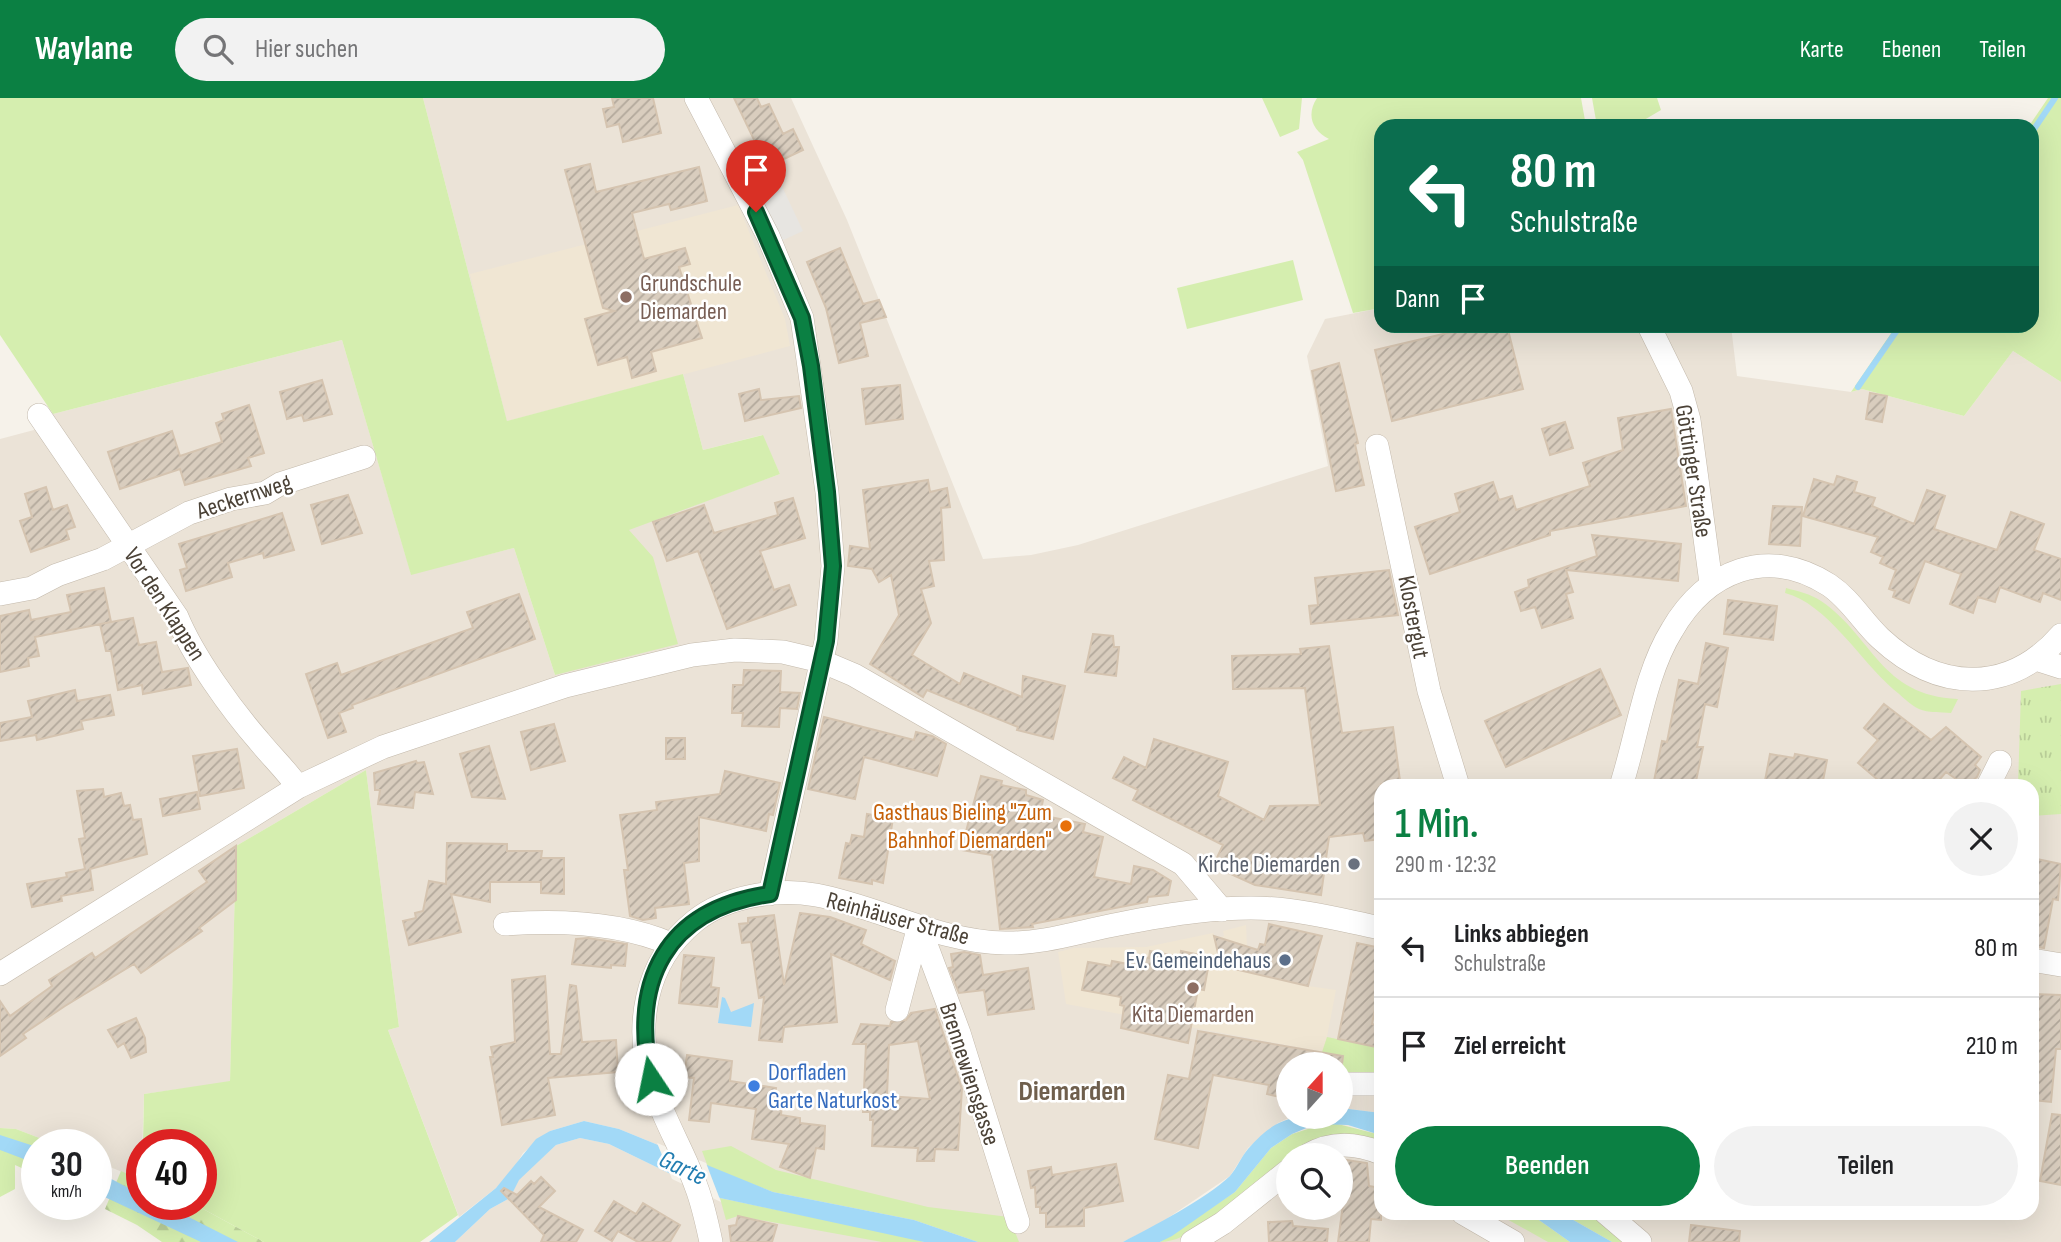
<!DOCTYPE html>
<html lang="de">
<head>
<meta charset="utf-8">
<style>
	body { margin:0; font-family:"Sofia Sans Condensed",sans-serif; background:#f2f2f2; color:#202124; height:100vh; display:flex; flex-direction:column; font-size:26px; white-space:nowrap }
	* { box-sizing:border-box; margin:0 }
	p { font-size:23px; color:#757577 }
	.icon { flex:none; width:38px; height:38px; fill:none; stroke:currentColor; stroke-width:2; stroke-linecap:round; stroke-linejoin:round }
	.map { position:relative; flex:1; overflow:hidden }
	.details { position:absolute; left:1374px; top:681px; width:665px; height:441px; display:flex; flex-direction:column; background:#fff; border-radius:21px; box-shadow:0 7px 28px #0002 }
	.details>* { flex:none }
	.top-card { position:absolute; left:1374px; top:21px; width:665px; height:214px; border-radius:21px; box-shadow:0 7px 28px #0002; background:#0b6e4f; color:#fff; overflow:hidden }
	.needle { width:46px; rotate:21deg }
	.controls { position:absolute; left:1276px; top:954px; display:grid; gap:14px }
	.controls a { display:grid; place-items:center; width:77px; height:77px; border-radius:50%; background:#fff; box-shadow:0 7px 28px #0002; font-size:35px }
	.speed { position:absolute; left:21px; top:1031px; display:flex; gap:14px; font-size:35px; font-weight:700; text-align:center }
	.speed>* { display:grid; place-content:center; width:91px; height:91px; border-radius:50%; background:#fff; box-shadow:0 7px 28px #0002; line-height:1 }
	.speed small { font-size:18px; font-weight:400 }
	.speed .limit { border:10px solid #d22; background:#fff; color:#111 }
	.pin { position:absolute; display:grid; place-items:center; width:60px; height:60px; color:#fff; margin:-72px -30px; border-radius:50% 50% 50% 0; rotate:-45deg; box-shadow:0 0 7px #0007 }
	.pin .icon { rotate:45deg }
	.me { position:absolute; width:77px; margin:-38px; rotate:349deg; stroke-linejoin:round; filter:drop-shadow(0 0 5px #0008) }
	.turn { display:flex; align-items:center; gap:24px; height:147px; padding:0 21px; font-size:32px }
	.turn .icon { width:91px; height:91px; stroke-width:2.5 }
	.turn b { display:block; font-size:49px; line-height:60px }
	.then { display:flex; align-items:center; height:66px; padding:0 21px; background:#0003; gap:14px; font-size:26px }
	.round { display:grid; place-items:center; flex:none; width:74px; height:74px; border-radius:37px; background:#f2f2f2 }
	.head { display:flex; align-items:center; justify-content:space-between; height:119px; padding:0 21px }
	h1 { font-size:42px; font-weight:600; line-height:52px; color:#0b8043 }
	.action { display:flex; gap:14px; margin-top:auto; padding:14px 21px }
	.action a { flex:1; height:80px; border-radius:42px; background:#0b8043; color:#fff; font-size:28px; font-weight:600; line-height:80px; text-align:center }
	.action a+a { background:#f2f2f2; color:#202124 }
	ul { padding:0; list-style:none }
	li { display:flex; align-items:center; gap:21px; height:98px; padding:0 21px; border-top:2px solid #e0e0e0 }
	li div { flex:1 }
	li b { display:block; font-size:26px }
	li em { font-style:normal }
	header { display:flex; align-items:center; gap:42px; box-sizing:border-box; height:98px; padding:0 35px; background:#0b8043; color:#fff }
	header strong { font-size:33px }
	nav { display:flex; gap:38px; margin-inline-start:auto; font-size:24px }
	.search { width:490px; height:63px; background:#f2f2f2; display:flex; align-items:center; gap:18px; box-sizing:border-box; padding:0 24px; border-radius:38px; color:#757577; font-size:26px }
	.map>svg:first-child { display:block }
</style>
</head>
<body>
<header>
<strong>Waylane</strong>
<div class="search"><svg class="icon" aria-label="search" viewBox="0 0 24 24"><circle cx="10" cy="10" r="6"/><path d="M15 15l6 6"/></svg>Hier suchen</div>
<nav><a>Karte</a><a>Ebenen</a><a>Teilen</a></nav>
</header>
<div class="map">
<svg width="2061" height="1144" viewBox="0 0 2061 1144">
	<defs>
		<pattern id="forest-firs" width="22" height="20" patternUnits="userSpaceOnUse" patternTransform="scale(1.75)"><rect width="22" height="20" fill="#d5eeaf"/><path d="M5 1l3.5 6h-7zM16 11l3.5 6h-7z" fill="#b8cd97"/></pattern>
		<pattern id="park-tufts" width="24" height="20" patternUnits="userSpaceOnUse" patternTransform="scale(1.75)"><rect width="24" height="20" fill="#d5eeaf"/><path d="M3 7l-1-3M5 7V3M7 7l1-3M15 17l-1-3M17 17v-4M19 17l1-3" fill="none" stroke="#b8cd97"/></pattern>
		<pattern id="building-hatch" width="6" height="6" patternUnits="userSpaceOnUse" patternTransform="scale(1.75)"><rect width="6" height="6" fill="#d9cdbe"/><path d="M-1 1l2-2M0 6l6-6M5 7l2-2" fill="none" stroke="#b2a89b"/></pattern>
	</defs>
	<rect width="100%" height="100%" fill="#f6f2ea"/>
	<path fill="#ebe3d7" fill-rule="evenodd" d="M423 0H791L847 122 983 461 1031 457 1078 447 1328 368 1307 258 1325 221 1381 210V228H1731L1737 278 1851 294 1862 291 1964 318 2013 253 2061 284V1144H1612L1561 1115H2032V688H1381V1015L1341 1010 1340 966H1288V1018L1291 1019 1278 1025 1248 1050 1230 1078 1162 1124 1123 1144H978L914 1122 773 1094 619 1031 584 1023 550 1033 523 1055 511 1075 496 1090 459 1119 388 932 399 929 366 672 236 748 230 984 144 996 141 1082 96 1063V1046H55L16 1031 0 1030V341L34 332 53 316 342 242 411 476 514 450 555 577 629 431 780 376 762 337 703 352 683 276 507 323Z
		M1377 1036 1381 1041V1115H1529L1570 1144H1160L1235 1094 1271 1050ZM1288 1057H1340V1110H1288Z
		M580 1040 609 1046 720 1100 924 1144H455L490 1111 510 1100 518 1082 556 1047Z"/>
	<path fill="#f0e6d3" d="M738 107 785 221 790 248 507 323 470 176Z
		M1246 827 1247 849 1308 888 1336 892 1324 954 1066 906 1058 854 1074 850 1146 849 1213 835 1215 840 1224 838 1223 833Z"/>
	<path fill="#d5eeaf" d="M0 0H423L507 323 683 276 703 352 763 337 780 376 629 432 653 459 678 546 555 577 514 450 411 477 342 242 53 316 0 237Z
		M1262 0H1302L1299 31 1280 39Z
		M1317 0H1581L1586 28H1381V210L1353 215 1303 62 1297 54 1329 41C1312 32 1306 17 1317 0Z
		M1592 0H1657L1661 12 1634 28H1597Z
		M2048 0H2061V284L2013 253 1964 318 1862 291 1851 294 1896 228H2032V28H2029Z
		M1293 162 1303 202 1187 231 1177 190Z
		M1786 490C1797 493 1811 496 1821 503 1873 538 1880 598 1958 601L1951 615C1941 614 1928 615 1919 611 1910 607 1901 597 1893 591 1859 561 1827 506 1785 495Z
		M366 672 399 929 388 932 458 1117 420 1144H264L194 1106H201V1046H143L144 996 230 983 236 748Z
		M1327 939 1381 950V978L1341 979 1340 966H1318Z
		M1330 1024 1377 1036V1043C1357 1043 1331 1040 1312 1045 1294 1050 1282 1064 1269 1076 1243 1098 1193 1144 1160 1144L1235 1094 1271 1050 1292 1036Z
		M0 1030 16 1031 55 1046H37V1077L15 1067V1091L0 1099Z
		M731 1048 776 1072 928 1109 1009 1119 1019 1144H978L914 1122 773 1094 708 1069 702 1053Z
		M720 1100 912 1140 924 1144H882L738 1118 726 1122Z
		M1496 1115H1529L1570 1144H1548Z
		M1561 1115H1595L1631 1144H1612Z"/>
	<path fill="url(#forest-firs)" d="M121 1073 142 1082V1106H194L264 1144H162L137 1127 105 1111Z"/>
	<path fill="url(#park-tufts)" d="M2061 586V716L2032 718V688H2018L2021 593Z"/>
	<path fill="#e7e5e1" d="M778 80 803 133 779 144 754 92Z"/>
	<path fill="#a2d9f7" d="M722 899 725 900 731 914 754 905 751 929 718 925Z
		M1341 1010 1381 1015V1041L1377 1036 1348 1027 1316 1026 1292 1036 1271 1050 1235 1094 1172 1138 1160 1144H1123C1153 1128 1206 1101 1230 1078 1237 1070 1241 1059 1248 1051 1279 1015 1297 1018 1340 1018Z
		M584 1023 619 1031 773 1094 914 1122 978 1144H924L720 1100 609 1046 580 1040 556 1047 519 1082 510 1100 490 1111 455 1144H429L496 1090 536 1041 550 1033Z
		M0 1037 37 1049V1066L0 1052Z
		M96 1073 142 1097V1106H163L238 1144H201L96 1095Z
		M1529 1115H1561L1612 1144H1570Z"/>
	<path fill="#f6f2ea" d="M657 1045 706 1065 721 1104 672 1081Z"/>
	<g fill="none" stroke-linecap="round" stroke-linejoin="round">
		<path stroke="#a2d9f7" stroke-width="6" d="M2032 34 2055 0
			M1858 289 1900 228"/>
	</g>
	<path fill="url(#building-hatch)" stroke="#d5c4b0" stroke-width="2" fill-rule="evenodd" d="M612 0H653L661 35 623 44 619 26 607 29 603 11 614 9Z
		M734 0H757L761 9 769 6 783 36 793 31 803 52 767 69Z
		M590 66 596 94 699 69 707 103 671 112 669 106 632 115 644 161 685 150 690 166 679 169 702 240 651 254 656 273 632 280 627 259 598 267 585 221 614 213 603 210 565 72Z
		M840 150 863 206 879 202 886 219 860 225 868 258 839 265 826 210 807 164Z
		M1477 228H1507L1523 291 1392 323 1375 252Z
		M1339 265 1358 345 1355 346 1364 387 1336 393 1312 273Z
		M322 282 332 316 304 323 302 317 287 321 280 294Z
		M900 287 903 321 866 326 862 291Z
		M759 291 761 302 799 298 801 310 745 323 739 296Z
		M1870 295 1887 298 1882 324 1866 321Z
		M249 307 264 355 248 360 251 368 185 387 180 371 120 391 108 354 172 333 180 358 222 344 216 325 224 322 222 316Z
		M1671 311 1686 408 1550 433V437L1430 476 1415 429 1460 414 1455 396 1493 384 1499 402 1512 398 1516 412 1590 388 1583 365 1623 352 1618 320Z
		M1565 324 1573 350 1550 357 1542 331Z
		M1837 378 1857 384 1854 394 1875 400 1872 408 1914 426 1927 392 1945 398 1934 431 1997 452 2011 414 2044 426 2034 452 2061 461V502L2043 495 2040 504 2000 489 1995 504 1978 499 1973 515 1950 506 1961 476 1925 463 1909 505 1893 499 1895 493 1889 491 1896 472 1880 465 1883 459 1871 454 1878 439 1803 418 1814 381 1834 387Z
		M928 382 930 394 947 390 950 409 941 410 944 462 929 463 934 488 921 491 931 525 912 557 960 586 964 575 1022 599 1023 578 1065 588 1053 641 1017 632 1018 629 927 592 923 599 870 566 899 517 891 477 879 484 872 471 848 468 850 448 870 451 863 392Z
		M46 389 53 412 67 407 75 429 66 432 69 441 31 454 20 423 32 419 25 396Z
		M348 397 362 435 322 446 311 407Z
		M793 400 805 440 760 453 774 492 789 487 796 507 727 531 698 453 667 463 653 424 704 407 714 435 778 417 775 405Z
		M1773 408 1802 409 1800 448 1769 446Z
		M282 415 294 452 264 460 263 455 228 465 232 479 186 493 180 472 187 470 179 446Z
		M1592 437 1681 446 1678 483 1566 472 1573 494 1566 496 1573 520 1542 530 1535 509 1521 513 1515 494 1529 489 1528 482 1597 458Z
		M1389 472 1398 517 1311 526 1309 508 1318 507 1315 480Z
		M104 490 111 524 35 539 39 558 28 560 29 568 0 574V518L29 512 31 522 71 514 67 497Z
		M519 496 535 541 352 607 353 610 339 615 346 634 328 640 306 576 337 565 341 577 473 530 467 514Z
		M1728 502 1777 508 1773 542 1724 536Z
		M133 520 139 547 156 544 162 574 188 570 191 587 143 596 142 587 118 592 111 553H106L100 526Z
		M1093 536 1113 538 1114 549H1119L1116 578 1085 574Z
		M1706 545 1728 550 1717 609 1705 606 1697 649H1703L1695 688H1653L1662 643 1667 644 1679 582 1698 586Z
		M1329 548 1342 635 1393 629 1400 683 1381 686V741L1365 743 1363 735 1329 739 1321 797 1255 787 1213 768 1223 747 1133 702 1138 692 1113 680 1124 659 1146 670 1154 641 1228 664 1218 698 1264 722 1270 708 1320 707 1305 590 1233 591 1232 558 1301 556 1300 551Z
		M1600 571 1621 617 1506 669 1485 623Z
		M744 572 781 573 780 594 800 595 797 611 780 610 779 629 742 628 743 615H732L733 587H743Z
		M75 592 77 603 110 597 114 617 81 623 83 631 37 642 36 637 0 643V625L32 619 28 603Z
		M1884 606 1931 642 1946 629 1981 659 1975 667 1980 672 1977 679 1966 688 1946 674 1934 688H1885L1858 665 1878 642 1864 630Z
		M824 619 914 642 916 634 932 638 946 646 937 678 864 659 855 701 808 691Z
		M554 626 565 663 531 672 521 634Z
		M666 640H685V661H666Z
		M489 648 496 672 505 701 472 699 460 656Z
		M237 651 244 690 200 698 193 658Z
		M1770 656 1794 660 1795 656 1827 662 1822 688H1764Z
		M416 663 417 665 424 664 433 696 415 694 413 710 378 706 380 692H375L374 675Z
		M725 673 780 685 773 717 769 716 766 733 699 719V763L684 765 689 806 655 810 656 820 643 822 630 818 624 772H628L620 717 657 712 656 704 720 696Z
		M981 678 1002 683 1001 687 1026 692V697L1043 702 1040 717 1085 726 1083 734 1103 739 1094 779 1131 786 1134 768 1153 772 1171 783 1168 797 1148 799 1147 804 1032 826 1033 829 1000 831 992 757 961 752Z
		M103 691 104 699 121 695 124 708 130 707 133 722 141 721 147 756 90 771 93 792 61 798 62 803 32 809 27 786 67 779 66 775 85 771 79 741 85 740 77 693Z
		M197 694 200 711 163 718 160 701Z
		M867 716 893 720 883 785 872 782V786L839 780 846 745 850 746 852 737 864 739Z
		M447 745 507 746V753H542L541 760H564V796L541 795V784H490V804L451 796 461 834 409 847 403 823 416 820 415 815 423 813 429 783 446 786Z
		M236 748V802L199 830 202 833 141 875 134 866 65 908 23 936 26 940 0 958V903L10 918 52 888 49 882 92 855 95 860 207 784 199 773Z
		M2032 760 2061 766 2058 802 2053 801 2044 850 2032 848Z
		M800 815 830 819 866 832 861 846 895 863 890 882 831 856 837 924 784 929 782 944 759 942 764 899 759 900 751 844 742 845 739 826 748 825V820L774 817 784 887Z
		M1269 826 1322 838 1308 888 1221 868 1214 838 1258 852 1260 846 1265 847Z
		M588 840 627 846 625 868 611 867V870L572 866 576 841Z
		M1357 845 1381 850V881L1372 926 1381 928V950L1338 941Z
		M1150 853 1180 859 1181 853 1210 859 1204 892 1198 891 1188 945 1121 930 1124 908 1120 907 1121 899 1082 892 1088 864 1111 868 1112 863 1128 866 1130 857 1149 860Z
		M964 854 980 857 983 877 1028 870 1034 911 988 917 984 892 959 895 949 870 953 869 951 856Z
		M684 857 714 860 711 889 719 890 717 909 679 905Z
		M545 878 550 956H561L570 887 576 888 582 944 616 942 618 974 548 980 555 1017 502 1027 490 959H493L491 949 515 944 512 882Z
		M2033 896 2061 897V951H2056L2051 1004 2032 1002Z
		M935 911 962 991 958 1052 935 1051 934 1063H917L918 1050 872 1048 873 1022H870V1014H863L866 946H853L861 926 890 928 891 924 906 922 911 915ZM918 943 930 1001 887 998 889 947Z
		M136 920 145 940 146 954 131 960 124 945 118 949 108 932Z
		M1198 933 1343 958 1342 966H1288V1001L1267 996 1269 987 1213 977 1198 1050 1155 1041 1168 977 1189 981Z
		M687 957 732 963 730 983 776 990 773 1005 782 1007 781 1017 800 1020V1025L825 1028 824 1051 816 1050 810 1080 780 1069 789 1046 752 1041 756 1011 711 1005 709 1024 689 1022 694 980 684 979Z
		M2052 1016 2061 1017V1087L2040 1083Z
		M1340 1061 1367 1065 1369 1088 1381 1090V1122L1371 1121 1369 1144H1338L1345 1091H1340Z
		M1116 1066 1123 1103 1084 1110V1128L1046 1129V1115H1040V1109H1036L1035 1089 1031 1090 1028 1073 1051 1069 1052 1077Z
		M541 1079 555 1093 539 1109 583 1132 576 1144H541L544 1137 501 1093 504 1090 517 1097 531 1083 534 1086Z
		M614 1103 636 1116 643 1105 680 1127 670 1144H638L618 1133 612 1143 595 1133Z
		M738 1118 777 1127 772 1144H731L729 1128 736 1127Z
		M1292 1123 1293 1128 1328 1131 1327 1144H1269L1268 1124Z
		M1691 1127 1740 1133 1739 1144H1689Z"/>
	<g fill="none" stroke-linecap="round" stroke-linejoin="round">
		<defs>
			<path id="minor" d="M696 0 768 138 802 220 827 394 833 468 826 543 770 796
				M1649 228 1681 293 1689 322 1711 485
				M39 317 177 519C193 558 231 611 259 643 272 659 286 672 298 689
				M1377 348 1429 593 1458 688
				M0 496 32 490 57 477 103 461 189 415 231 401 265 395 280 386 364 359
				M2036 561 2061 569
				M1621 688C1637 639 1645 575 1672 532 1706 473 1767 447 1829 487 1850 501 1862 523 1880 540 1937 593 2008 598 2061 537
				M1988 688 2000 664
				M505 826C560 822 620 824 671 846
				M919 828 959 935 1018 1124
				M2032 862 2061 867
				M0 876 298 689 383 649 565 588 692 557 735 552 783 554 821 563 854 577 1183 766 1222 812
				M897 912 919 828
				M1340 986H1381
				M1308 1057C1332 1043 1356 1045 1381 1055
				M1463 1115 1513 1144
				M1606 1115 1640 1144
				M711 1144C707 1125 703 1106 696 1088 684 1055 665 1024 654 991 633 931 644 864 695 823 726 798 777 790 816 797 880 809 939 844 1005 845 1044 846 1081 833 1119 826 1170 816 1225 807 1277 811 1312 814 1346 823 1381 830
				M1192 1144 1223 1125 1288 1073"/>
		</defs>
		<use href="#minor" stroke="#c3b9ab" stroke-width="24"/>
		<use href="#minor" stroke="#fff" stroke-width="23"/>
	</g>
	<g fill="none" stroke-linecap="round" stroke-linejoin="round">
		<defs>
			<path id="route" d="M651 981C630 882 666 811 770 796L826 543 833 468 827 394 811 268 802 220 756 114"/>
		</defs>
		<use href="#route" stroke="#07532c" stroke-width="18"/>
		<use href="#route" stroke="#0b8043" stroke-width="12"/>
	</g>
	<g fill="#8d6e63" stroke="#fff" stroke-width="2.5">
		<circle cx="626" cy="199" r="7"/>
		<circle cx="1193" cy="890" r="7"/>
	</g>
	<circle fill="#e8710a" stroke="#fff" stroke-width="2.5" cx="1066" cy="728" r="7"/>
	<circle fill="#6b7280" stroke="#fff" stroke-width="2.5" cx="1354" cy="766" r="7"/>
	<circle fill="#5c6f8a" stroke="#fff" stroke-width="2.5" cx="1285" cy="862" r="7"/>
	<circle fill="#3f7fe0" stroke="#fff" stroke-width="2.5" cx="754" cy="988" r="7"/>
	<g text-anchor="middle" stroke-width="5" stroke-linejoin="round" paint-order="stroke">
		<g font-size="24" fill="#785e54" stroke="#fff" text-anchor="start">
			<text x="640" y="193">Grundschule<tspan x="640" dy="28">Diemarden</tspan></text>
			<text x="1193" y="924" text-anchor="middle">Kita Diemarden</text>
		</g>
		<g font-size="24" fill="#4b4237" stroke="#fff">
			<text transform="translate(1694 373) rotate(81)" y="8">Göttinger Straße</text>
			<text transform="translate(244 398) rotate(-18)" y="8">Aeckernweg</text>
			<text transform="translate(165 506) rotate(57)" y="8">Vor den Klappen</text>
			<text transform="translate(1414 519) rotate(79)" y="8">Klostergut</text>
			<text transform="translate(898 820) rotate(15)" y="8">Reinhäuser Straße</text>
			<text transform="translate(970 976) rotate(72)" y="8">Brennewiensgasse</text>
		</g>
		<g font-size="24" fill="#c56008" stroke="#fff" text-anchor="end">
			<text x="1052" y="722">Gasthaus Bieling "Zum<tspan x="1052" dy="28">Bahnhof Diemarden"</tspan></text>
		</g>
		<g font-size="24" fill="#5b616d" stroke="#fff" text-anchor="end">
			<text x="1340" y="774">Kirche Diemarden</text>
		</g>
		<g font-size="24" fill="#4e5e75" stroke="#fff" text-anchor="end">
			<text x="1271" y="870">Ev. Gemeindehaus</text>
		</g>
		<g font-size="24" fill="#366cbe" stroke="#fff" text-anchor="start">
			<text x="768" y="982">Dorfladen<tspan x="768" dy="28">Garte Naturkost</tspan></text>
		</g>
		<g font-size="26" font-style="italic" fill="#227db1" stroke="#fff">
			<text transform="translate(683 1069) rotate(25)" y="9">Garte</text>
		</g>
		<g font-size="28" font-weight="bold" fill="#6f5f4d" stroke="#fff">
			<text x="1072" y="1002">Diemarden</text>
		</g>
	</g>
</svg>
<div class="controls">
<a><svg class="needle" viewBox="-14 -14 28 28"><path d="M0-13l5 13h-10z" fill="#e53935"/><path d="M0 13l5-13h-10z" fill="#757577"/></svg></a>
<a><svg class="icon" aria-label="search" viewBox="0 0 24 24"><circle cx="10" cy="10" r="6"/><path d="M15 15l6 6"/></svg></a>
</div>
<div class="speed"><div>30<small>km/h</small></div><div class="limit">40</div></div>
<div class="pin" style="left:756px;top:114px;background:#d93025"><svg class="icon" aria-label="arrive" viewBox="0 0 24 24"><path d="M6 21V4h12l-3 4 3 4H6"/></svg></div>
<svg class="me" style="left:651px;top:981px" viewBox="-20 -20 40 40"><circle r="19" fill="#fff"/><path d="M0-13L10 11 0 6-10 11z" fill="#0b8043"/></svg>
<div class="top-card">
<div class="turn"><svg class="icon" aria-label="left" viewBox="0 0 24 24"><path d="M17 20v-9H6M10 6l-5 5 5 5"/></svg><div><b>80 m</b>Schulstraße</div></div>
<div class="then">Dann<svg class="icon" aria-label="arrive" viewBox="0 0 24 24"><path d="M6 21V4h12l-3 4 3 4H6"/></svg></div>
</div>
<section class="details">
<div class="head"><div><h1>1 Min.</h1><p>290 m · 12:32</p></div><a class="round"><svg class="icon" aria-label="close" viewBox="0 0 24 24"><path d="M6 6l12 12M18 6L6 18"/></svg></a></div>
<ul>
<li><svg class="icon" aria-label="left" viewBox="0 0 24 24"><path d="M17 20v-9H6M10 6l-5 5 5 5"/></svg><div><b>Links abbiegen</b><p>Schulstraße</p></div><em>80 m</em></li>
<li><svg class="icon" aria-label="arrive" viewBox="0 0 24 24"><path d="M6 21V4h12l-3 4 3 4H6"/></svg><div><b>Ziel erreicht</b></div><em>210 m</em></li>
</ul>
<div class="action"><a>Beenden</a><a>Teilen</a></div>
</section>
</div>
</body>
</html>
